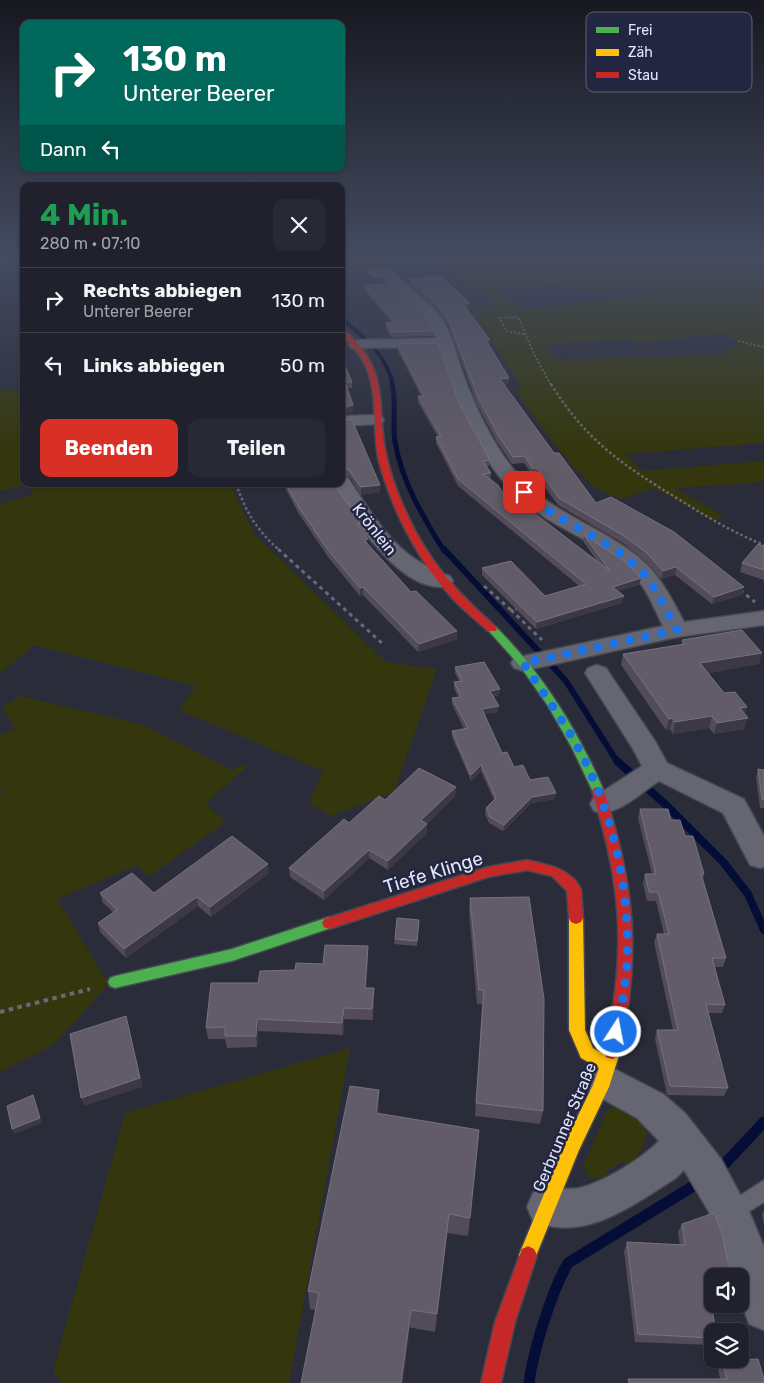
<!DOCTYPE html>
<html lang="de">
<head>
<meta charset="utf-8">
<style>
	body { margin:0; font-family:Rubik,sans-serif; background:#282934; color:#f1f3f6; height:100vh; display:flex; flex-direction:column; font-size:19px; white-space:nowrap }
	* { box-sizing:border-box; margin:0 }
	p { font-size:16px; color:#a2a3a9 }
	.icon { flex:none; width:28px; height:28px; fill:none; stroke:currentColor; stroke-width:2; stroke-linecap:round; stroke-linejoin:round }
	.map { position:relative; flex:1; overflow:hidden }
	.sheet { position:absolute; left:20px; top:182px; width:325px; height:305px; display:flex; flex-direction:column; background:#20212c; border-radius:10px; box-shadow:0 1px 4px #0004,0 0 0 1px #3d3e48 }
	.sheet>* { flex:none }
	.top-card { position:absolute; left:20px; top:20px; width:325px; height:152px; border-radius:10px; box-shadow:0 1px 4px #0004,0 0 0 1px #3d3e48; background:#00695c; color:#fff; overflow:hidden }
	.tools { position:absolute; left:704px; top:1268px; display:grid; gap:10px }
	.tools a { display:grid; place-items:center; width:45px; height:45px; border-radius:10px; background:#20212c; box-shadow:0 1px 4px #0004,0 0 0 1px #3d3e48; font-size:25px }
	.pin { position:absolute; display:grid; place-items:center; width:42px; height:42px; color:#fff; margin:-21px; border-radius:10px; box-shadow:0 2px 8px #0006 }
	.me { position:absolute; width:55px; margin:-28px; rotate:11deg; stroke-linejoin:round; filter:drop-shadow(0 0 4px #0008) }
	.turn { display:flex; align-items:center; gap:18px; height:105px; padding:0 20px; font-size:22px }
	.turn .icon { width:65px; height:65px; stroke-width:2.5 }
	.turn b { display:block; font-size:35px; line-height:42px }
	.then { display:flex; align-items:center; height:48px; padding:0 20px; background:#0003; gap:10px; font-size:19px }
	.round { display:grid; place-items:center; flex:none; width:52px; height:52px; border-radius:10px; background:#282934 }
	.summary { display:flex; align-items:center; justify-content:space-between; height:85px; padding:0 20px }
	h1 { font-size:30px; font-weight:700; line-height:38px; color:#1e9e55 }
	.cta { display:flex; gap:10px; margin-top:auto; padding:10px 20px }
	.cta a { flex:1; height:58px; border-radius:10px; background:#d93025; color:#fff; font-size:20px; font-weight:700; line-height:58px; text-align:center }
	.cta a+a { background:#282934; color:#f1f3f6 }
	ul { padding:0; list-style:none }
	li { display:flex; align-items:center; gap:15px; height:65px; padding:0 20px; border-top:1px solid #3d3e48 }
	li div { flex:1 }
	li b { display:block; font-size:19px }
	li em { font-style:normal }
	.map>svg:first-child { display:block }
</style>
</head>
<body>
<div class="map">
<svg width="764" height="1383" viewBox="0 0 764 1383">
	<rect width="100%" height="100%" fill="#2a2c3a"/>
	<path fill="#34370d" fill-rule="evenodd" d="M341 256H764V443L624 454 643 471 764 461V482L674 488 724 516 714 521 654 488 622 499C615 496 607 494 600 490 578 478 530 413 515 389L522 388 477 316 442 319 440 315 478 311 495 304 456 278 442 264 412 263 341 274ZM566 282 579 291 594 292 638 286 653 294 527 309 496 292ZM724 333 738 342 721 355 555 360 545 345 631 338 639 343Z
		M0 389 24 391V484H230L254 534 386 662 437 669 394 792 331 816 309 803 323 771 179 710 196 686 34 645 0 674V504L34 495 26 485 0 491Z
		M20 696 144 725 231 770 244 765 247 767 206 803 226 822 148 877 138 865 57 899 109 984 53 1045 0 1072V793L3 791 0 788V735L15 728 2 707Z
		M350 1048 289 1383H62L53 1372 125 1113Z
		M614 1105C623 1106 627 1110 635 1116 657 1135 642 1146 630 1167L623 1161 606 1171 608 1179 589 1177 583 1167 607 1111Z"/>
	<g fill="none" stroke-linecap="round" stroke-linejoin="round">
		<path stroke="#040d35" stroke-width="4" d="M341 318C365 338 386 354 393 385"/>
		<path stroke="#040d35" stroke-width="5" d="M392 384C397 403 392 423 395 442 402 482 423 517 444 551"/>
		<path stroke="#040d35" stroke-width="6" d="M444 549 566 681 618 763"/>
		<path stroke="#040d35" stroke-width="8" d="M617 761 665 804 724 863 748 894 764 930"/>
		<path stroke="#040d35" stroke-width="11" d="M718 1171 764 1122
			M529 1383C533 1351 552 1290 568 1263L700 1182"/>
		<defs>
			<path id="lane" d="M764 1180V1202L731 1223 724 1220 721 1213 724 1206Z"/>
			<path id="street" d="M387 268 392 269C405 289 429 298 442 319 454 337 457 359 465 379 478 413 496 450 520 477 552 513 599 526 636 555 659 573 671 597 684 622L764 611V625L677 637 523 671 514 668 511 663 514 658 663 626C655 611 649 593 637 579 606 543 556 531 521 500 478 461 455 400 439 347L352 348 349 345 352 342 357 340 436 338C423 302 399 304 383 276L375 277 368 273 370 270Z
				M375 415 381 416 384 420 381 424 341 426V416Z
				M341 476 348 478C378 522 396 558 450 576L453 581 450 586C403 597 352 518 332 484H341Z
				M597 665 606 668 655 741 667 763 744 799 764 836V867L760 868 750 865 723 813 659 781C640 793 617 818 594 811L590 804 594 797 642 766 633 749 585 673 588 668Z
				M603 1063 663 1094 685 1113 721 1159 749 1211 764 1247V1330L749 1324 740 1299V1276H733L709 1212 684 1170 676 1178C633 1205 585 1243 533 1221L527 1207 533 1193C554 1184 560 1191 579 1188 603 1183 641 1159 659 1141L637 1118 590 1092 585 1080 590 1068Z"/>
			<path id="fast" d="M492 626 496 627C543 674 578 730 604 791L602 794H594L572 748 548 706 520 666 487 629Z
				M329 917 334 919 336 923 334 927 232 961 115 988 110 986 108 982 110 978 115 976 232 949Z"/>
			<path id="slow" d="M576 912 581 914 583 918 585 1030 593 1048 603 1054 606 1047 612 1045 618 1047 620 1052 609 1087 579 1150 534 1261 528 1264 522 1261 519 1255 566 1140 593 1085 599 1068 581 1058 569 1030V918L571 914Z"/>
			<path id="jam" d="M341 329C348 332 353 339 358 344 387 377 378 410 385 449 389 471 397 493 407 514 428 561 458 593 496 627L497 629 496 631H488C476 620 463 610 452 598 417 559 393 512 379 462 371 429 380 391 363 361 358 351 349 343 341 335Z
				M598 787 602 788 604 791C635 886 641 954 620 1052L618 1057 612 1059 606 1057 604 1052C627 955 622 886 592 791L594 788Z
				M527 860C548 865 570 868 581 889L583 918 581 922 576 924 571 922 569 918 567 891 552 876 527 870 488 877 329 929 324 927 322 923 324 919 488 867Z
				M528 1246 534 1249 537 1255 515 1322 501 1383H481L495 1322 522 1249Z"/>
		</defs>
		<use href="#lane" stroke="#454754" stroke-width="3"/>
		<use href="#street" stroke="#454754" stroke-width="3"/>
		<use href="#fast" stroke="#454754" stroke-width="3"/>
		<use href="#slow" stroke="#454754" stroke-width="3"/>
		<use href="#jam" stroke="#454754" stroke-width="3"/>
		<path stroke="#686a75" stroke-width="2" stroke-dasharray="2 2" stroke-linecap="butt" d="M0 264 24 259
			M524 334 506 331 500 318 518 317 535 356 551 385
			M738 341 764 347"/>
		<path stroke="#686a75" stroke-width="2.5" stroke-dasharray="2.5 2.5" stroke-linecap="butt" d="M551 384C586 441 624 466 680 500 707 517 734 533 764 545
			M236 484C247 514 256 529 280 551"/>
		<path stroke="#686a75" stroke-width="3" stroke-dasharray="4 4" stroke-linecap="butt" d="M278 549 383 644
			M484 586 511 610
			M740 590 755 602
			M519 608 511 610 542 640"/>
		<path stroke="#686a75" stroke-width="4" stroke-dasharray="4.5 4.5" stroke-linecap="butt" d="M0 1012 90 989"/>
		<use href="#lane" fill="#656671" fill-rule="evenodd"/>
		<use href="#street" fill="#656671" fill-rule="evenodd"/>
		<use href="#fast" fill="#4caf50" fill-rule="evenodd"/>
		<use href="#slow" fill="#ffc107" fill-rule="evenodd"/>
		<use href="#jam" fill="#c62828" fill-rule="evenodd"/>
	</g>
	<path fill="#534c58" d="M410 279 469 309H467L509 378 508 384 505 385 554 453 596 503 742 595 712 604 675 575 661 579 645 561 623 543 558 505 536 475H532L524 463 512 464 497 442 477 404 448 325 432 304 410 285Z
		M365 286 433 331V336L391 337 386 328V323L391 322 365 291Z
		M397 344 459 403 490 460 489 466H487L491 473 490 479 511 506 597 561 583 541 584 535 641 578 639 585 618 591 624 596 622 603 536 629 482 575V568L545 596 579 586 458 486 436 443V437H438L418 402V396H421L397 349Z
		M341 356 352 382V388H347L353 405V412L341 414Z
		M341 419 380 492 361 495 350 477 341 474Z
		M283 484H334L361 529 368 544 411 592 457 639 418 652 363 595 360 596 328 557 299 514Z
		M764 546V580L740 572 742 563Z
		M682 640 759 664 708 673 724 693 745 714 744 729 714 734 709 728 673 734 670 729 666 730 621 665 623 654 681 645Z
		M455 667 500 689 499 695 493 697 498 712 484 714 502 753 514 767 555 799 531 803 503 831 489 823 485 814 486 808 494 800 481 771 471 781 452 737V731L464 729 452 704V698L458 697 454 688V682L459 681 455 673Z
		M758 769 764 770V808H760L756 777Z
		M456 787 455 796 427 824V833L388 870 369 858 324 900 290 877 289 868 349 823 385 800Z
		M640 809 671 820 685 836 704 874 703 879 726 958 723 967H714L725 1005 722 1013H708L728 1088 724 1096 667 1095 655 1039 657 1030H673L654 942 657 934H664L656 901H647L643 883 645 874H652L638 818Z
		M269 873 211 917 198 906 126 958 100 932 98 923 113 912 103 903 100 893H154Z
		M470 898 543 1111 540 1124 475 1116 482 1004H477L469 911Z
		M419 920 417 946 394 944 395 939Z
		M368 958 366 988 374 1000 373 1020 344 1019 343 1035 258 1031 257 1047 227 1048 225 1039H208L206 1028 258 983 295 970 323 964Z
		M379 1090V1114L470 1218 468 1236 447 1233 435 1332 310 1309 308 1291Z
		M764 1210V1226L762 1214Z
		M682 1224 712 1276V1300H710L712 1331V1345L635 1342 624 1251 627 1242 680 1245 678 1232Z
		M722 1361 764 1379H720L718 1369Z"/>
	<path fill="#3c3845" d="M470 303 469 309 463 310V304Z
		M486 340H490V346H485Z
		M509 378 508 384 500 385V379Z
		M353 405V412L341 414V408Z
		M380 485V492L361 495V487Z
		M676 567 675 575 661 579 663 571Z
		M641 578 639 585 612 593 613 587Z
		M363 587V595L360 596V588Z
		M744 587 742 595 712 604 714 597Z
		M624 596 622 603 536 629 537 622Z
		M457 631V639L418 652 419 644Z
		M762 653 759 664 698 675 700 663Z
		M500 689 499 695 490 697V691Z
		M499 706 498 712 481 715 482 709Z
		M747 707 744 718H748L744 729 714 734 717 723 740 708Z
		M712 716 709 728 673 734 675 722Z
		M673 718 670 729 666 730 669 719Z
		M481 765V771L471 781V775Z
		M456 787 455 796 421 829V820Z
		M556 793 555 799 531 803 503 831 504 825 532 797Z
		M427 824V833L388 870V861Z
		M369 850V858L324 900V891Z
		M268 864 269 873 211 917 210 907Z
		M197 897 198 906 126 958 124 949Z
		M368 946V958L365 999V988Z
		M374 988V1000L373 1020 372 1009Z
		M344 1008V1019L343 1035 342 1023Z
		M126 1016 143 1087 84 1106 81 1098Z
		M257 1019 258 1031 257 1047 256 1036Z
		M379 1090V1110L376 1133V1113Z
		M33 1095 42 1123 14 1134 12 1129Z
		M449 1214 447 1233 435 1332 437 1314Z
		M411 1310 410 1327 403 1383H401Z"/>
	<path fill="#625c69" stroke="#767280" d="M440 276 470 303 463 304 490 340H486L509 378 500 379 554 453H559L596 503 611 497 674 532 744 587 714 597 676 567 663 571 647 553 624 536 559 498 537 468H532L525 456 513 457 498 435 478 397 448 319 432 298 410 279Z
		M389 283 423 313 433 331 391 332 386 323 395 322 365 286Z
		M438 343 459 403 490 460 483 461 491 473 483 474 498 485 511 506 521 503 610 571 584 535 624 561 641 578 613 587 624 596 537 622 482 568 511 561 545 596 586 584 458 479 436 437 441 436 418 396H424L397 344Z
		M341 356 352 382H345L353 405 341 408Z
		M341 419 352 420 380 485 361 487 349 470 341 467Z
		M286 484H334L361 523 357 524 368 539 364 540 411 592 416 591 457 631 419 644 363 587 360 588 328 550 298 506Z
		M758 544 764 546V570L742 563Z
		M742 630 762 653 700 663 724 693 735 692 747 707 740 708 748 718 717 723 712 716 675 722 673 718 669 719 623 654 685 644 682 640Z
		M484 662 500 689 490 691 499 706 482 709 502 753 507 752 514 767 523 765 530 780 548 777 556 793 532 797 504 825 490 817 486 808 496 798 481 765 471 775 452 731 468 728 452 698 461 697 454 682 462 681 455 667Z
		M419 768 456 787 421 820 427 824 388 861 369 850 324 891 289 868 344 819 349 823 379 796 385 800Z
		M758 769 764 770V800L762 799Z
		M640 809H668L671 820H680L685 836H693L704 874H701L726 958H712L725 1005 706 1004 728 1088 670 1086 657 1030H678L657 934H669L658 892H649L645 874H656Z
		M232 836 268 864 210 907 197 897 124 949 98 923 117 910 100 893 132 873 154 893Z
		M529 897 544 999 543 1111 476 1103 484 990H479L470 898Z
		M397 918 419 920 417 941 395 939Z
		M325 945 368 946 365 988H374L372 1009 344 1008 342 1023 257 1019 256 1036H225V1027L206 1028 211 983H258L260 971 295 970 296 963 323 964Z
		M126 1016 140 1078 81 1098 70 1034Z
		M350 1086 379 1090 376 1113 479 1130 470 1218 449 1214 437 1314 411 1310 401 1383H301L319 1293 308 1291Z
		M33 1095 40 1118 12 1129 7 1106Z
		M714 1213 722 1234 731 1276H712V1292H709L716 1331H712V1338L638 1334 627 1242 685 1245 682 1224Z
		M758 1359 764 1379V1383H629L628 1379H727L722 1361Z"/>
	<linearGradient id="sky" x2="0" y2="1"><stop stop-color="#171820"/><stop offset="0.57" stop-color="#444b60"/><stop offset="1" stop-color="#444b60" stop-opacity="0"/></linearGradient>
	<rect width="764" height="449" fill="url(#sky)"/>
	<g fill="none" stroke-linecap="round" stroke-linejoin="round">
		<path stroke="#1a73e8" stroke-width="9" stroke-dasharray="0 16.2" d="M524 492C560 525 611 538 644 574 658 589 666 612 677 630L523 663C545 696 570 729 587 765 615 824 630 895 627 961 626 984 621 1009 616 1032"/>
	</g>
	<g text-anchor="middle" stroke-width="5" stroke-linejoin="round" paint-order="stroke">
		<g font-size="16" fill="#e3e6f8" stroke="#232641">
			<text transform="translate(375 529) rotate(52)" y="6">Krönlein</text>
			<text transform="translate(564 1127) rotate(-67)" y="6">Gerbrunner Straße</text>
		</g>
		<g font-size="19" fill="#e3e6f8" stroke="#232641">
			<text transform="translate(433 872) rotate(-17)" y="7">Tiefe Klinge</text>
		</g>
	</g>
	<rect x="586" y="12" width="166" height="80" rx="8" fill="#232641" stroke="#5d6078" stroke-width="1"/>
	<rect x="596" y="27" width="23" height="6" fill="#4caf50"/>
	<rect x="596" y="49" width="23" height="7" fill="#ffc107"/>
	<rect x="596" y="72" width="23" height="6" fill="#c62828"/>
	<g font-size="14" fill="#e3e6f8">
		<text x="628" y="35">Frei</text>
		<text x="628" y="57">Zäh</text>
		<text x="628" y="80">Stau</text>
	</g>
</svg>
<div class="tools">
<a><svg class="icon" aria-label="sound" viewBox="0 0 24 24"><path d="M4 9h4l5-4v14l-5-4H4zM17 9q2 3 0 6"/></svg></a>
<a><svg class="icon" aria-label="layers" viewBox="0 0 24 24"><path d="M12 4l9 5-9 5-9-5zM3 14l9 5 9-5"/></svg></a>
</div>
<div class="pin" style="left:524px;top:492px;background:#d93025"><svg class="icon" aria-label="arrive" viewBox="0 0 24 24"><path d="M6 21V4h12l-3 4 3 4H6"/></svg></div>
<svg class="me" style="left:616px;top:1032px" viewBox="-20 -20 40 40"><circle r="17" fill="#1a73e8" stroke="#fff" stroke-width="3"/><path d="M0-11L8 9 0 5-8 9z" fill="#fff"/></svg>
<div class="top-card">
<div class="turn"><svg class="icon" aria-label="right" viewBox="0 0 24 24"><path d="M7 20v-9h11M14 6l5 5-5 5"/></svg><div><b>130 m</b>Unterer Beerer</div></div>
<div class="then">Dann<svg class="icon" aria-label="left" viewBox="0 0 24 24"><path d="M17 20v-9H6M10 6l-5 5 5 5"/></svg></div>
</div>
<section class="sheet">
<div class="summary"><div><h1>4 Min.</h1><p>280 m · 07:10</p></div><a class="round"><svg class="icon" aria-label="close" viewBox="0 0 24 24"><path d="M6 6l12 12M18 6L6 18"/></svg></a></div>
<ul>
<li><svg class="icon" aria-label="right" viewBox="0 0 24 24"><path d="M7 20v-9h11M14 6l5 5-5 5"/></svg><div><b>Rechts abbiegen</b><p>Unterer Beerer</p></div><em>130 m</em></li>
<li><svg class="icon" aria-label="left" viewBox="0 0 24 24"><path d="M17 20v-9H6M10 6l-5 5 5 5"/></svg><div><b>Links abbiegen</b></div><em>50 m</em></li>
</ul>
<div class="cta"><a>Beenden</a><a>Teilen</a></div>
</section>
</div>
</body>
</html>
